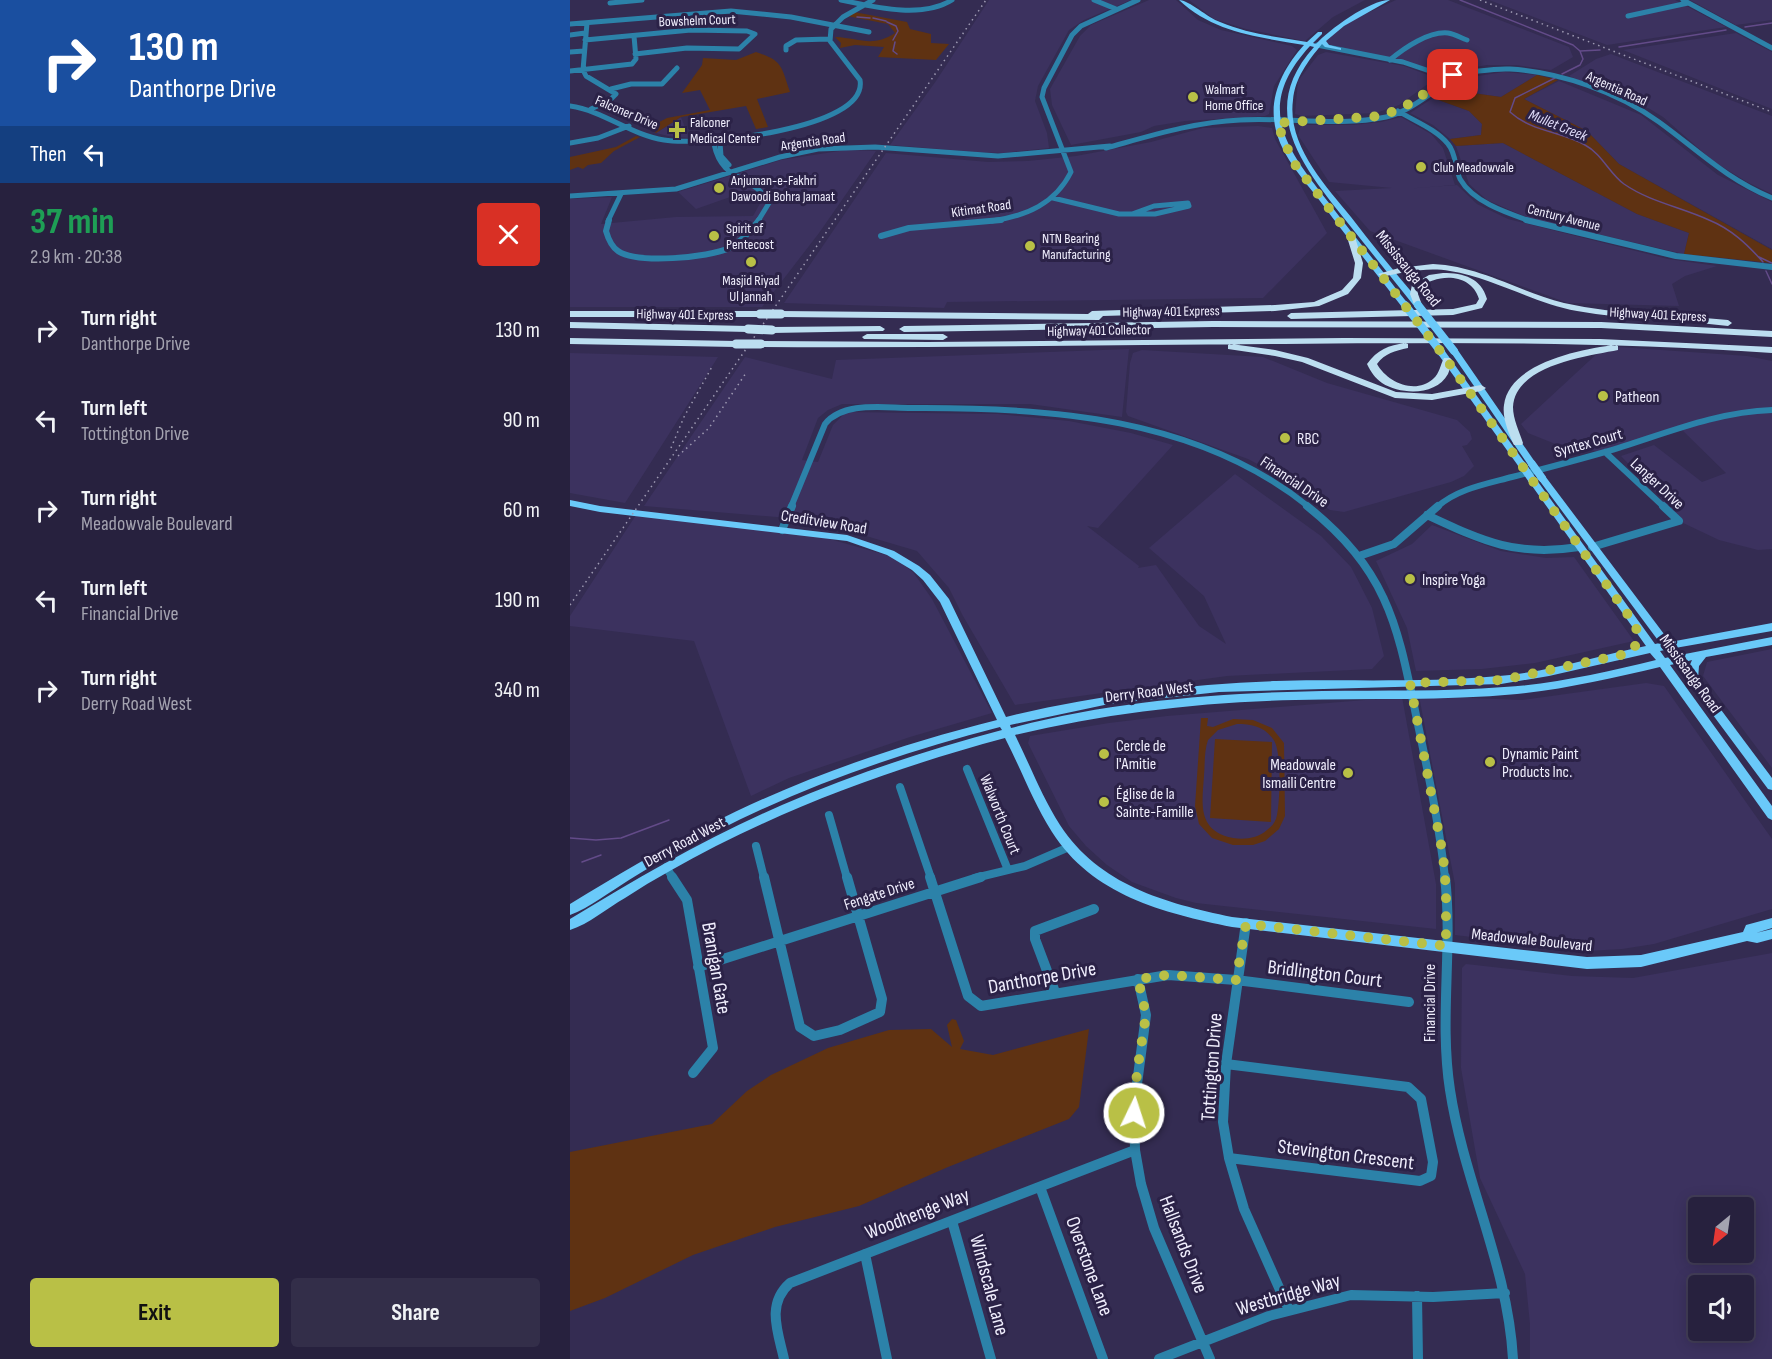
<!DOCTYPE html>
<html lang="en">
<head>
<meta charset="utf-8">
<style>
	body { margin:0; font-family:"Sofia Sans Condensed",sans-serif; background:#332e49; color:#f1f3f6; height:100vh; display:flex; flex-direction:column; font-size:22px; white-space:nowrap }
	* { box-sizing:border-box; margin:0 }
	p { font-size:20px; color:#a4a3b0 }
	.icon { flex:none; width:33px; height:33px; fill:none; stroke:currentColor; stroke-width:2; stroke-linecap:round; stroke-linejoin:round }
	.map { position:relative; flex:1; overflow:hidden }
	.details { display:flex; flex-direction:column; background:#27213e; width:570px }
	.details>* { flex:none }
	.guide { background:#1a4fa0; color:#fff; overflow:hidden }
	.needle { width:39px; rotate:209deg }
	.controls { position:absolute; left:1118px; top:1197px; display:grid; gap:12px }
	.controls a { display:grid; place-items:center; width:66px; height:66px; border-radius:6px; background:#27213e; box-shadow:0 3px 15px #0003,0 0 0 2px #433e58; font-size:30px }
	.pin { position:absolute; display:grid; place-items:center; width:51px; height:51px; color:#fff; margin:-26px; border-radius:12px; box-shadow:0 3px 9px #0006 }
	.me { position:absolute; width:66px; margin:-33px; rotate:4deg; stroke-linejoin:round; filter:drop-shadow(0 0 4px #0008) }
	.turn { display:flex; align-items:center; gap:21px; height:126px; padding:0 30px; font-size:27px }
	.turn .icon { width:78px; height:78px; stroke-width:2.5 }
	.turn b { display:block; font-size:42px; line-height:51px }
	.then { display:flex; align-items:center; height:57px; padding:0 30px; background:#0003; gap:12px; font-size:22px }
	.round { display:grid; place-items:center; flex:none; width:63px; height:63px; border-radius:6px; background:#332e49 }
	.overview { display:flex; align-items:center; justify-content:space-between; height:102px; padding:0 30px }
	h1 { font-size:36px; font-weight:700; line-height:45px; color:#1e9e55 }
	.action { display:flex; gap:12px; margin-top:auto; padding:12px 30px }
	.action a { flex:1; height:69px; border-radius:6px; background:#b9c046; color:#111; font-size:24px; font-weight:700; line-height:69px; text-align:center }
	.action a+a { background:#332e49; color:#f1f3f6 }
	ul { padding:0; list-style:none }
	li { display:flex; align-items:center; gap:18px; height:90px; padding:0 30px }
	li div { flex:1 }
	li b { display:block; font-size:22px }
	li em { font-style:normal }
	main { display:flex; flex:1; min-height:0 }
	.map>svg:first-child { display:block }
</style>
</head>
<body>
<main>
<section class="details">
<div class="guide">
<div class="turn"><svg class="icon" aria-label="right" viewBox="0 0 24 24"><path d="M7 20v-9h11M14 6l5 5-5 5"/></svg><div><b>130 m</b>Danthorpe Drive</div></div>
<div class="then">Then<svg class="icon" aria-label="left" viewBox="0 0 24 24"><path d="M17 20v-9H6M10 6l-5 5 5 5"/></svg></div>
</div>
<div class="overview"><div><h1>37 min</h1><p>2.9 km · 20:38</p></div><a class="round" style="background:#d93025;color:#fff"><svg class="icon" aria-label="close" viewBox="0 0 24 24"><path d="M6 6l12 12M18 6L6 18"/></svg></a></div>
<ul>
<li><svg class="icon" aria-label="right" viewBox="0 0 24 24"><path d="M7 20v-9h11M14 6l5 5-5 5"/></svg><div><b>Turn right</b><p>Danthorpe Drive</p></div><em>130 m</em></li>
<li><svg class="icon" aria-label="left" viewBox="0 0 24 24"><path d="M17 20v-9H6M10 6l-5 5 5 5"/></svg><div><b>Turn left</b><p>Tottington Drive</p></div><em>90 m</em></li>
<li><svg class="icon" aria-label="right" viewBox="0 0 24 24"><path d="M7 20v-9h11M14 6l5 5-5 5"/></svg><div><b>Turn right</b><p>Meadowvale Boulevard</p></div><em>60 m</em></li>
<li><svg class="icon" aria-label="left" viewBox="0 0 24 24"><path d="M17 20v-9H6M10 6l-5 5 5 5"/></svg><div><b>Turn left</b><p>Financial Drive</p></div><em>190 m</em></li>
<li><svg class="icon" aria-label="right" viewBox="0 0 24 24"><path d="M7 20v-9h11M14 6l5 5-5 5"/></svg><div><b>Turn right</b><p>Derry Road West</p></div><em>340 m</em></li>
</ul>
<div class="action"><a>Exit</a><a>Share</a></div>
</section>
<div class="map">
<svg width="1202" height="1359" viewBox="0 0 1202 1359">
	<rect width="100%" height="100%" fill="#342c52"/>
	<path fill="#3c325f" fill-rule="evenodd" d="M419 0H561L514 20 499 30 468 86 465 101 477 133 479 148 433 153 406 152 320 145 366 81Z
		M579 0H606L628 20 651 30 722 46 727 50 704 86 699 114 695 116 615 121 584 126 571 132 501 145 482 105 480 89 510 36 521 25Z
		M619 0H795L763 17 735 41 676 29 644 19Z
		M826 0H878L999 47 1003 57 981 70 946 65H917L871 73 758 45 754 41 782 20Z
		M919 0H1105L1156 27 1037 45Z
		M1120 0H1202V20L1166 25Z
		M1166 33 1202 52V109L1053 50Z
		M756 52 834 66 866 78 829 105 806 113 732 116 725 114 728 81 748 55Z
		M1041 54 1202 116V194L1177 182 1143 161 1093 117 1080 109 999 76 1026 59Z
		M934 72 967 75 931 97 874 89 895 78Z
		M989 81 1071 115 1148 175 1202 202V249L1049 164 1017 131 954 99Z
		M863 98 899 111 912 124 911 135 880 139 863 125 840 113Z
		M111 117 119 138 98 136 86 133Z
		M831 117 861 134 873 148 885 185 834 189 887 185 907 204 938 219 1098 259 1147 266 1115 276 1102 284 1109 306 998 303 800 231 765 191 822 188 759 182 728 135 731 125H783L811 122Z
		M688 126 702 128 705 139 757 233 693 298 377 302 374 308 214 303 316 153 418 162 458 161 506 156 581 142 633 128Z
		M933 143 1067 214 1119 233 1114 254 958 218 917 200 899 184 886 146Z
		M276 150 306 151 249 233 192 307H0V199L42 197 31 224 106 217 183 216 192 200 180 190 126 209 108 192 211 160Z
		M1049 347 1177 356 1202 361V549L1188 550 1149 540 1109 521 1090 497 1051 456 1084 445 1132 482 1156 473 1109 427 1035 452 993 447 958 433 951 424 1032 349Z
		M559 349 552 417 460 404H272L258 410 248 418 232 460 248 462 263 425 276 412 428 414 499 421 561 433 603 445 528 528 517 526 569 566 568 568 586 565 629 626 656 644 634 596 579 548 665 474 751 536 781 567 802 608 814 656 802 669 657 676 445 705 393 616 379 588 347 551 242 520 74 506 175 357 262 379 266 360Z
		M572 350 693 357 757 383 887 420 900 432 902 439 897 445 892 446 904 466 894 476 881 482 774 512 760 510 710 476 678 459 558 416 556 412 560 363 563 353Z
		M0 353 148 357 55 503 0 493Z
		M66 515 249 536 323 557 343 572 362 599 422 713 340 737 219 778 181 796 124 641 0 626V616Z
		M862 525 931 551 976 558 1004 557 1064 641 965 663 912 669 846 671 837 628 806 561 842 544Z
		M1202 649V768L1133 676 1137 662Z
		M1076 683 1094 686 1202 839V909L1084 944 1052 949 1018 951 885 935V884L849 696 952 700Z
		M832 697 866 884V929L626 903 606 898 562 882 537 865 516 846 499 826 458 743 460 736 539 723 597 716Z
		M1202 953V1359H960V1324L955 1274 910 1178 891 1068 892 968 896 964 1002 976 1063 978ZM1128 1208H1173V1252H1128ZM1128 1286H1173V1330H1128Z"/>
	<path fill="#5f3212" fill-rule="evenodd" d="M284 12 337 22 340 29 361 34V43L379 44 366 60 308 57 314 47 285 45 270 48 271 43 265 37C290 38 302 48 325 33L318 24 277 16Z
		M186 52C213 61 211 66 220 92L187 99 198 127 186 129 176 106 111 117 86 133 78 128 97 118 140 110 130 90 112 93 132 65 133 58 166 60Z
		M967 75 988 80 954 99 1017 131 1049 164 1202 250V263L1114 254 1119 233 1067 214 933 143 886 146 880 139 911 135 912 124 899 111 863 98 874 89 931 97Z
		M66 136 70 137 44 151 31 163 18 165 13 169 8 167 0 170V157L46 147Z
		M631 718H638L637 726 643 727 663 719 683 720 702 728 714 743 715 816 709 829 695 841 683 845H663L642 838 629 824 625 806ZM667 724C681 724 694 726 703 739 712 749 710 801 707 815 706 822 702 826 697 830 688 838 675 840 663 838 627 831 632 804 634 776 635 765 634 751 638 740L648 730Z
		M645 739 702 742 701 822 640 818Z
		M382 1019 386 1020 394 1041 390 1049 423 1055 519 1029 509 1107 499 1119 378 1167 289 1206 205 1227 123 1255 35 1298 0 1311V1152L142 1124 177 1091 201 1075 258 1048 319 1030 361 1029 382 1047 377 1025Z"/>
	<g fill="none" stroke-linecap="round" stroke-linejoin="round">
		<path stroke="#634b89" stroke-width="1.5" d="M890 0 1003 45 1010 51 1013 59 1010 65 992 74
			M287 17 300 18
			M303 18 316 21
			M317 22 326 26 328 31 323 40
			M1175 27 1202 23
			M325 42 323 51 327 54
			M1049 47 1156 30
			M1010 51 1030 50
			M985 78 945 98 940 112C962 132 990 131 1015 145 1032 154 1039 173 1054 184 1080 202 1111 207 1139 220 1161 229 1177 244 1193 262
			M1189 257 1202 263
			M1196 271 1202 284
			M0 838 26 840 51 838 99 820
			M12 862 31 855"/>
		<path stroke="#2c82a9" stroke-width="5" d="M271 0C304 7 352 19 382 0
			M524 0 546 9
			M1113 0 1202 48
			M40 3 72 0
			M1058 16 1118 3
			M17 23 13 70 16 76 46 94 40 100 21 109
			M0 24 161 11 221 17 299 32
			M0 35 15 33
			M15 40 121 30 177 31 185 34 169 49 117 48 65 54
			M747 45 833 62 883 79
			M216 50V46L226 40 258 39
			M0 52 14 51
			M820 60C834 48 859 31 878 33 885 34 891 38 897 40
			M0 71 62 64 66 59 64 36
			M890 73C907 72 923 68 940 69 990 72 1048 92 1089 122 1129 151 1155 178 1202 198
			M41 89 61 84H92L107 68
			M0 106C34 111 61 135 94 140 128 146 299 130 290 80L260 41 261 29 273 17 303 0
			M828 111C844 121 866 129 878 144 886 153 885 168 890 179 903 202 937 213 960 221
			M147 140 150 143 151 156 159 165
			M147 140 144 144C152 184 183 173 199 203L188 221
			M0 143 28 138 59 126
			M536 148C580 136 624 122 670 120 717 117 769 127 816 117 846 110 867 85 895 73
			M0 196 106 189 210 157 248 149 305 147 428 156 540 146
			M483 198 549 214H562
			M618 203 619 206 585 214H562L584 206Z
			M38 221 51 194
			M422 221C456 216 485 204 501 172L472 97 474 88 502 35 511 26 568 0"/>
		<path stroke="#2c82a9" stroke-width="6" d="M39 220 36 231C38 238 42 247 48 251 66 264 139 258 159 248 171 242 181 231 189 220
			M956 220 1106 256 1202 267
			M311 236 339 228 431 220
			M1035 452 1094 507
			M221 507 255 424C273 401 314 408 341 408 478 407 628 417 739 507
			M867 507C887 489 916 484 942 477 973 469 1004 461 1035 452 1090 436 1143 412 1202 410"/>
		<path stroke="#2c82a9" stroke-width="8" d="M737 506C824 576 828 632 850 734 860 782 870 830 875 878
			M857 515C913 541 946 557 1009 547
			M212 530 222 506
			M1022 547 1109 521 1093 506
			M789 556 824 544 868 506
			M397 769 438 870
			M330 787 361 878
			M259 815 277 878
			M186 846 194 878
			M96 867 103 878
			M405 878 455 866 499 847"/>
		<path stroke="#2c82a9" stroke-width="10" d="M102 877 117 900 143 1048 123 1073
			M194 877 230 1027 244 1036 270 1030 310 1012 312 999 277 877
			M360 877 398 996 411 1006 598 975 666 980 839 1002
			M875 877C883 948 869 1019 880 1090 894 1182 938 1266 943 1359
			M676 923 656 1064 653 1122 659 1158 674 1209 719 1310
			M128 967 411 877
			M568 979 576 1015 564 1107 565 1150 571 1184 584 1228 640 1359
			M485 992 465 939V931L524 909
			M656 1064 838 1087 851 1099 863 1162 861 1176 850 1181 659 1158
			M470 1187 533 1359
			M382 1221 421 1359
			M295 1254 317 1359
			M847 1296 848 1359
			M214 1359C208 1332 196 1304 220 1283L565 1150
			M589 1359 699 1316 781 1295 863 1297 935 1293"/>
		<path fill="#6ac9f9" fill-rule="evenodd" d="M609 0C619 0 638 18 650 22 678 34 708 37 737 42L748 32H752V34L743 43 746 44C759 30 799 0 820 0L774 26 756 41 759 45 771 48V50L755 47 752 44C738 61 725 78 723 100 717 145 755 185 781 217 803 246 827 275 851 303V307H845C821 277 797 247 773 217 730 163 688 109 744 47L740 46C683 108 717 149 759 203 781 232 805 261 827 290L839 305 838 307H832C806 273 779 240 753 205 734 179 707 153 704 119 701 91 716 65 734 45 689 37 644 33 609 0Z
			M881 349H887L965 462V466H959L880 351Z
			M868 350H874L955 463V467H949L868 354Z
			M972 475 975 476 1100 642 1202 623V631L1105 648 1110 655 1202 637V645L1136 657 1129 666 1128 679 1202 778V790L1198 789 1105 664 1100 665 1202 806V820L1198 818 1090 667C1043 678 996 689 947 694 874 701 799 698 725 700 631 702 536 713 445 735 460 765 472 797 490 825 529 885 595 903 662 917L1017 957 1071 955 1173 932 1176 925 1202 918V928L1186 933 1202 929V939L1187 943 1177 941 1071 967 1017 969 662 927C593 913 522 895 482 832 463 802 451 769 435 738 335 765 239 799 146 846 115 862 84 879 55 898 37 908 19 924 0 930V919C69 877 138 837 212 805 284 774 357 750 432 730L430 727C333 752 237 785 147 831 117 847 87 862 59 880 41 891 19 908 0 915V904C46 876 91 849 139 825 230 778 328 745 427 720L370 602 353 580 342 570 317 555 277 541 30 512 0 506V500L30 506 277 535 324 551 349 566 360 575 379 599 436 717C524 695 616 684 706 681 780 679 855 683 929 676 979 672 1027 656 1076 646L960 483 958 481 963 478 966 479 1085 644 1090 643 969 480 967 478ZM1095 650 1100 657 1095 658 1090 651ZM1080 653 1086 660C1036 672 985 684 934 687 874 692 813 690 752 691 649 693 542 701 441 728L440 725 539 704 649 692 931 684 979 676ZM1122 660 1119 667 1115 662Z"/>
		<path fill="#bcdef0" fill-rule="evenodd" d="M778 235 785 237 793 263 791 278 778 294 749 306 705 311 533 316 529 320 211 317 207 314 211 311 518 314 522 311 705 305 744 302 772 290 783 278 785 263 777 237Z
			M863 264C910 266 950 292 994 303 1048 315 1104 315 1158 320L1162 323 1158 326C1108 320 1057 320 1007 311 963 303 924 278 880 271 858 267 834 272 812 277L808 274 829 268Z
			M873 273C894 273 911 278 917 299L912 308 883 315 721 319 717 316 721 313 883 309 906 304 909 299C901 273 868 273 849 288L848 294 852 305 851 307H845L840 294 842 285 859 275Z
			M0 311H190L194 314 190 317H0Z
			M643 321 1031 322 1202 331V337L1031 328 643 327 334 332 329 329 334 326Z
			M0 322 178 326 183 329 178 332 0 328Z
			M310 326 315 329 313 331 202 333 197 330 202 327Z
			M297 334H373L378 337 373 340 294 339 292 337Z
			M0 338 166 341 171 344 166 347 0 344Z
			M774 338 1030 339 1202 347V353C1040 342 877 342 714 344 540 345 365 348 191 347L186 344 191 341 358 342Z
			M835 343 838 344V348C825 351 815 353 807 364 817 382 845 395 863 379 870 373 870 365 874 358H880L882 360C880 364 880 370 878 374 866 396 831 395 812 383 805 378 801 372 797 364 807 350 819 345 835 343Z
			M661 344 705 350 738 358 826 392 862 394 911 385 916 388 911 391 862 400 825 398 732 362 705 356 658 349V345Z
			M1045 345 1048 346V350C1018 356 945 365 943 407 943 419 949 431 953 443L952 445H944C939 434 932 418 934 405 939 363 1011 349 1045 345Z"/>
		<path stroke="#9e9ab3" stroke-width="1.5" stroke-dasharray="1.5 4" stroke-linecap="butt" d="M910 0 1202 112
			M101 448 114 417 143 365
			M108 456 139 428 176 373
			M0 605 416 0"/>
		<path stroke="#6ac9f9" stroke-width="8" d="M835 305 871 352
			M848 305 884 351
			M962 464 972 478
			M952 465 963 481"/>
		<path stroke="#bcdef0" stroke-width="9" d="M190 314H211
			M178 329 202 330
			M166 344H191"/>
	</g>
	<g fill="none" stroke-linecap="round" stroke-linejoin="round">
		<path stroke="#b9c046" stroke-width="10" stroke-dasharray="0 18" d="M564 1113 567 1072 576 1015 568 979 598 975 666 980 676 924 876 946V890L873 855 840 683 932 680 1060 653 1068 642 1066 626 871 352 723 162 707 123 812 116 834 107 883 75"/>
	</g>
	<g fill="#b9c046" stroke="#2b2247" stroke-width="2">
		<circle cx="623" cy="97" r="6"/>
		<path d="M104 121h6v6h6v6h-6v6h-6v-6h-6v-6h6z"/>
		<circle cx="851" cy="167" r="6"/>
		<circle cx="149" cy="188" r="6"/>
		<circle cx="144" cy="236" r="6"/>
		<circle cx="460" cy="246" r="6"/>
		<circle cx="181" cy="262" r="6"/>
		<circle cx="1033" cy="396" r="6"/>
		<circle cx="715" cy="438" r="6"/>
		<circle cx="840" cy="579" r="6"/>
		<circle cx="534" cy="754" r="6"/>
		<circle cx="920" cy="762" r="6"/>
		<circle cx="778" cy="773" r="6"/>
		<circle cx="534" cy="802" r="6"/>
	</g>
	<g text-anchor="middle" stroke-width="6" stroke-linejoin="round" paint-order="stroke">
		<g font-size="14" fill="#f0eefd" stroke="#2b2247">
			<text transform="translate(127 20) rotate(-2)" y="5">Bowshelm Court</text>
			<text transform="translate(1047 88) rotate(24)" y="5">Argentia Road</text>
			<text transform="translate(57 112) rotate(23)" y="5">Falconer Drive</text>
			<text transform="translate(243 141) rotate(-8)" y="5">Argentia Road</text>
			<text transform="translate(411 208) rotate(-8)" y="5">Kitimat Road</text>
			<text transform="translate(994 217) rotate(14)" y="5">Century Avenue</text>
			<text transform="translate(601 311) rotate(-1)" y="5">Highway 401 Express</text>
			<text transform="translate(115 314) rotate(1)" y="5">Highway 401 Express</text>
			<text transform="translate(1088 314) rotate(3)" y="5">Highway 401 Express</text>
			<text transform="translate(529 330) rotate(-1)" y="5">Highway 401 Collector</text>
		</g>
		<g font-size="14" fill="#f0eefd" stroke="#2b2247" text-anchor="start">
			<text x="635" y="94">Walmart<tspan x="635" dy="16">Home Office</tspan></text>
			<text x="120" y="127">Falconer<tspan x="120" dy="16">Medical Center</tspan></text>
			<text x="863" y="172">Club Meadowvale</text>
			<text x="161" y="185">Anjuman-e-Fakhri<tspan x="161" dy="16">Dawoodi Bohra Jamaat</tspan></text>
			<text x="156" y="233">Spirit of<tspan x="156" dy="16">Pentecost</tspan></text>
			<text x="472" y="243">NTN Bearing<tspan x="472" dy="16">Manufacturing</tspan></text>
			<text x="181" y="285" text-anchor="middle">Masjid Riyad<tspan x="181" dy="16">Ul Jannah</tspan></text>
		</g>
		<g font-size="15" font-style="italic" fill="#e1ddfa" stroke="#2b2247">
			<text transform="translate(988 125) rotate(22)" y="5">Mullet Creek</text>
		</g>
		<g font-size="16" fill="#f0eefd" stroke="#2b2247">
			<text transform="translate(839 268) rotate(51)" y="6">Mississauga Road</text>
			<text transform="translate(1018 442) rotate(-16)" y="6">Syntex Court</text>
			<text transform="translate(725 481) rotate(34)" y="6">Financial Drive</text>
			<text transform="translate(1088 483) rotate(43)" y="6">Langer Drive</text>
			<text transform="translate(254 521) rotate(9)" y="6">Creditview Road</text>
			<text transform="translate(1121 673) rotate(54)" y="6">Mississauga Road</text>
			<text transform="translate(579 691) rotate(-7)" y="6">Derry Road West</text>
			<text transform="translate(431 814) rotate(68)" y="6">Walworth Court</text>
			<text transform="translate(114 841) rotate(-28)" y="6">Derry Road West</text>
			<text transform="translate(309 893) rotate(-18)" y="6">Fengate Drive</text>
			<text transform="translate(962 939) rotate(6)" y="6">Meadowvale Boulevard</text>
			<text transform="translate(859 1003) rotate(-90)" y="6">Financial Drive</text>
		</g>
		<g font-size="16" fill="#f0eefd" stroke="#2b2247" text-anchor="start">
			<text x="1045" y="402">Patheon</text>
			<text x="727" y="444">RBC</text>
			<text x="852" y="585">Inspire Yoga</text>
			<text x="546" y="751">Cercle de<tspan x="546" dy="18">l'Amitie</tspan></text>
			<text x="932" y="759">Dynamic Paint<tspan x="932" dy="18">Products Inc.</tspan></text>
			<text x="766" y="770" text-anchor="end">Meadowvale<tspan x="766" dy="18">Ismaili Centre</tspan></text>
			<text x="546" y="799">Église de la<tspan x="546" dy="18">Sainte-Famille</tspan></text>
		</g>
		<g font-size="20" fill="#f0eefd" stroke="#2b2247">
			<text transform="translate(147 968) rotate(80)" y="7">Branigan Gate</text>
			<text transform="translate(755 973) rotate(7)" y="7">Bridlington Court</text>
			<text transform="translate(472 977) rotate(-10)" y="7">Danthorpe Drive</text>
			<text transform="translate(641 1067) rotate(-86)" y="7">Tottington Drive</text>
			<text transform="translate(776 1154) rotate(7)" y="7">Stevington Crescent</text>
			<text transform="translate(347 1213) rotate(-21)" y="7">Woodhenge Way</text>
			<text transform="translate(614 1244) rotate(69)" y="7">Hallsands Drive</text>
			<text transform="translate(520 1266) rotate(70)" y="7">Overstone Lane</text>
			<text transform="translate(420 1285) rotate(75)" y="7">Windscale Lane</text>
			<text transform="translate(718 1294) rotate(-16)" y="7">Westbridge Way</text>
		</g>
	</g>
</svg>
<div class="controls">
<a><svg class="needle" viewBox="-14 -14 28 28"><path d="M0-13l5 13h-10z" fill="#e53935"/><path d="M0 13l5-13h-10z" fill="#a4a3b0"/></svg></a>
<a><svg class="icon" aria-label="sound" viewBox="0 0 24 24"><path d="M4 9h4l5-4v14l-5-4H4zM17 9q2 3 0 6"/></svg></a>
</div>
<div class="pin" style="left:883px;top:75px;background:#d93025"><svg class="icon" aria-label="arrive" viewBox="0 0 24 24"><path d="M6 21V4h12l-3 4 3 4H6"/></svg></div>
<svg class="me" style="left:564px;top:1113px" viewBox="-20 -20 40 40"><circle r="17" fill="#b9c046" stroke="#fff" stroke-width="3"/><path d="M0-11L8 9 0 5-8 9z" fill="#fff"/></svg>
</div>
</main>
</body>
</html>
